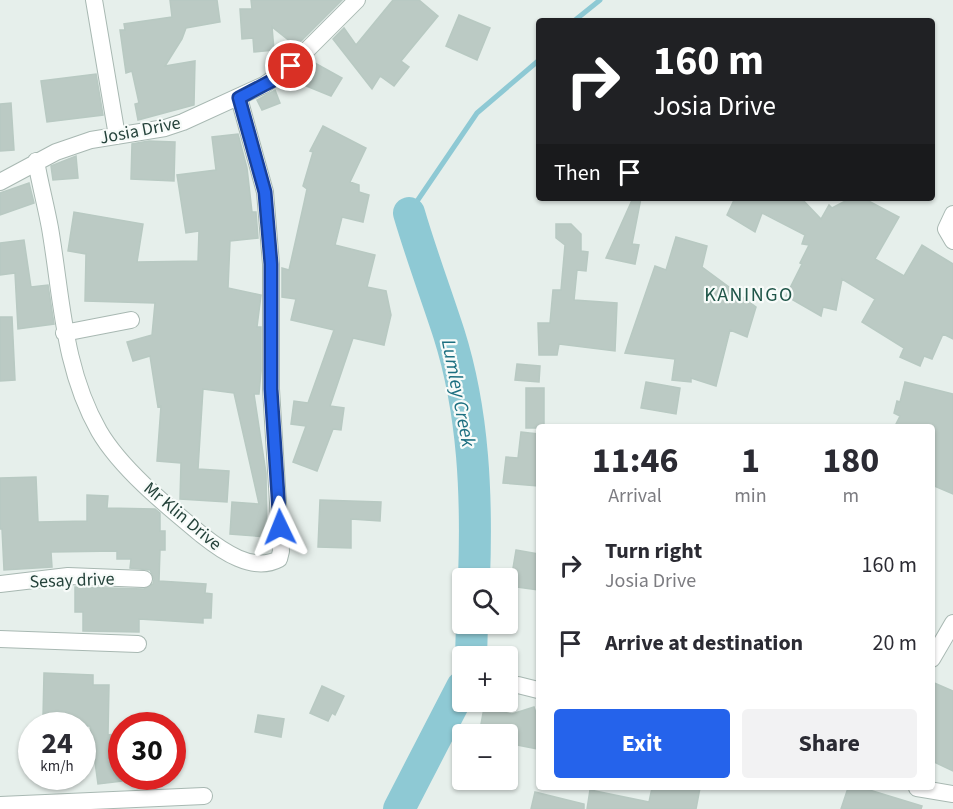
<!DOCTYPE html>
<html lang="en">
<head>
<meta charset="utf-8">
<style>
	body { margin:0; font-family:"Source Sans 3",sans-serif; background:#f2f2f3; color:#2b2b33; height:100vh; display:flex; flex-direction:column; font-size:22px; white-space:nowrap }
	* { box-sizing:border-box; margin:0 }
	p { font-size:20px; color:#7c7c81 }
	.icon { flex:none; width:33px; height:33px; fill:none; stroke:currentColor; stroke-width:2; stroke-linecap:round; stroke-linejoin:round }
	.map { position:relative; flex:1; overflow:hidden }
	.panel { position:absolute; left:536px; top:424px; width:399px; height:366px; display:flex; flex-direction:column; background:#fff; border-radius:6px; box-shadow:0 2px 4px #0004 }
	.panel>* { flex:none }
	.guide { position:absolute; left:536px; top:18px; width:399px; height:183px; border-radius:6px; box-shadow:0 2px 4px #0004; background:#202124; color:#fff; overflow:hidden }
	.fabs { position:absolute; left:452px; top:568px; display:grid; gap:12px }
	.fabs a { display:grid; place-items:center; width:66px; height:66px; border-radius:6px; background:#fff; box-shadow:0 2px 4px #0004; font-size:30px }
	.speed { position:absolute; left:18px; top:712px; display:flex; gap:12px; font-size:30px; font-weight:700; text-align:center }
	.speed>* { display:grid; place-content:center; width:78px; height:78px; border-radius:50%; background:#fff; box-shadow:0 2px 4px #0004; line-height:1 }
	.speed small { font-size:15px; font-weight:400 }
	.speed .limit { border:9px solid #d22; background:#fff; color:#111 }
	.pin { position:absolute; display:grid; place-items:center; width:51px; height:51px; color:#fff; margin:-26px; border:3px solid #fff; border-radius:50%; box-shadow:0 2px 6px #0007 }
	.me { position:absolute; width:66px; margin:-33px; rotate:358deg; stroke-linejoin:round; filter:drop-shadow(0 0 4px #0008) }
	.turn { display:flex; align-items:center; gap:21px; height:126px; padding:0 18px; font-size:27px }
	.turn .icon { width:78px; height:78px; stroke-width:2.5 }
	.turn b { display:block; font-size:42px; line-height:51px }
	.then { display:flex; align-items:center; height:57px; padding:0 18px; background:#0003; gap:12px; font-size:22px }
	.eta { display:flex; justify-content:space-evenly; align-items:center; height:102px; text-align:center }
	.eta b { font-size:36px; font-weight:700; line-height:42px }
	.cta { display:flex; gap:12px; margin-top:auto; padding:12px 18px }
	.cta a { flex:1; height:69px; border-radius:6px; background:#2563eb; color:#fff; font-size:24px; font-weight:700; line-height:69px; text-align:center }
	.cta a+a { background:#f2f2f3; color:#2b2b33 }
	ul { padding:0; list-style:none }
	li { display:flex; align-items:center; gap:18px; height:78px; padding:0 18px }
	li div { flex:1 }
	li b { display:block; font-size:22px }
	li em { font-style:normal }
	.map>svg:first-child { display:block }
</style>
</head>
<body>
<div class="map">
<svg width="953" height="809" viewBox="0 0 953 809">
	<rect width="100%" height="100%" fill="#e6efeb"/>
	<g fill="none" stroke-linecap="round" stroke-linejoin="round">
		<path stroke="#8ec9d4" stroke-width="5" d="M574 21 600 0
			M409 213 477 113 538 61"/>
		<path stroke="#8ec9d4" stroke-width="32" d="M409 213C421 254 436 294 449 334 474 413 477 498 474 579
			M471 657 472 624
			M399 809 462 687"/>
	</g>
	<path fill="#bbcac4" stroke="#b8c9c2" stroke-width="1.5" d="M170 0H217L220 22 186 28 182 39 165 66 195 61 194 105 138 120 135 104 139 103 132 71 126 73 120 30H125L124 24 172 17Z
		M251 0H342L296 46 272 27 274 50 254 52 253 38 242 39 240 9H252Z
		M393 0H419L438 16 401 61 409 67 394 86 380 76 372 89 333 39 344 28 356 45Z
		M459 15 490 28 477 60 446 46Z
		M313 62 342 78 331 96 299 83 302 72Z
		M96 74 103 115 47 122 41 81Z
		M275 90 280 103 262 110 257 100Z
		M11 103 14 150 0 151V104Z
		M323 126 366 148 350 182 359 185V192L369 195 363 222 342 217 335 245 375 255 367 287 386 291 391 315 384 345 353 338 330 406 344 408 341 430 333 429 317 471 293 462 306 426 291 424 294 401 308 403 334 330 291 320 296 299 282 297V268L289 270 304 203 307 189 303 186 313 152 310 151Z
		M238 134 247 168 252 212H256L258 238 230 241 228 288 261 295 257 327H261V371L259 394H254L266 473 267 537 230 534 232 502 259 504 234 393 203 389 198 469 229 471 227 502 180 499 181 463 157 461 161 406 158 407 150 356 133 361 127 342 152 335 155 303 85 301 86 254 68 251 74 212 143 224 137 262 198 261 199 231 186 233 177 175 216 170 212 137Z
		M149 141 175 142 174 181 131 179 132 144Z
		M76 156 78 178 53 180 51 166Z
		M29 183 34 203 0 215V193Z
		M633 198H641L632 244 639 245 635 264 606 258Z
		M730 198H801L821 219 829 205 832 208 851 198H863L899 217 875 259 904 276 922 245 953 264V339L943 334 932 359 924 356 920 366 900 357 904 348 862 322 875 299 842 279 836 310 823 307 821 316 786 296 802 264 800 263 809 245 802 244 805 235 762 213 755 232 727 215 734 200Z
		M556 224H571L581 234V251L588 252 586 271 577 270 574 300 617 303 615 351 559 344 557 355H539L538 323H550L553 290H561L565 245 556 238Z
		M676 237 707 246 702 267 756 307 747 337 730 330 716 386 691 378V382L672 380 675 359 625 353 655 266 666 270Z
		M24 240 31 287 48 285 54 324 18 329 15 273 0 275V243Z
		M0 317H12L15 380 0 381Z
		M517 364 540 366 539 382 515 380Z
		M646 382 680 388 676 414 641 408Z
		M905 382 953 394V494L932 485V428H894L900 416 894 413 897 401 900 402Z
		M526 388H544V428H526Z
		M521 432 538 434V486L503 483 506 457 518 458Z
		M36 477 38 522 87 521V495L108 496 107 508 155 509 160 513V531H165V550H160L159 581 206 584 205 593 212 594 211 618H203V623L139 619V632L83 631V612H75V587L144 589 153 584 154 579 150 570 130 568 131 559H117V551L51 552 52 567 4 570 2 529H0V478Z
		M320 500 381 502 380 521 351 519V548L318 547Z
		M516 550 538 554V590L510 586Z
		M44 673 93 675V685H109L108 735 122 733V781L98 784 90 726H61V717H43Z
		M932 682 953 691V771L932 761Z
		M322 686 344 696 335 715 332 713 328 721 310 713Z
		M534 707 538 719V749L507 743V735H479L484 708 512 714Z
		M258 715 284 719 281 737 255 732Z
		M652 788H700L696 809H587L590 790 649 802Z
		M848 788H863L922 806 921 809H841Z
		M535 792 584 804V809H531Z"/>
	<g fill="none" stroke-linecap="round" stroke-linejoin="round">
		<defs>
			<path id="minor" d="M94 0 117 136
				M36 161C40 184 46 206 50 228 62 298 63 368 99 431 121 469 168 507 202 535 222 551 253 573 279 559L281 551 271 389V264L265 192 239 98
				M0 182 56 152 91 140 165 128 183 122 264 85 291 66 357 0
				M953 214 946 229 953 241
				M64 333 131 320
				M0 584 68 576 144 579
				M0 639 138 644
				M932 659 953 623
				M518 685 538 690
				M917 788 953 794
				M0 805 204 796"/>
		</defs>
		<use href="#minor" stroke="#a8b8b2" stroke-width="18"/>
		<use href="#minor" stroke="#fff" stroke-width="16"/>
	</g>
	<g fill="none" stroke-linecap="round" stroke-linejoin="round">
		<defs>
			<path id="route" d="M280 527 271 389V264L265 192 239 98 277 78 291 66"/>
		</defs>
		<use href="#route" stroke="#184099" stroke-width="15"/>
		<use href="#route" stroke="#2563eb" stroke-width="10"/>
	</g>
	<g text-anchor="middle" stroke-width="4.5" stroke-linejoin="round" paint-order="stroke">
		<g font-size="18" fill="#24423a" stroke="#f7fbf9">
			<text transform="translate(140 130) rotate(-11)" y="6">Josia Drive</text>
			<text transform="translate(183 516) rotate(40)" y="6">Mr Klin Drive</text>
			<text transform="translate(72 580) rotate(-2)" y="6">Sesay drive</text>
		</g>
		<g font-size="20" letter-spacing="1.5" fill="#1f5548" stroke="#f7fbf9">
			<text x="749" y="301">KANINGO</text>
		</g>
		<g font-size="20" font-style="italic" fill="#1c6f80" stroke="#f7fbf9">
			<text transform="translate(459 393) rotate(79)" y="7">Lumley Creek</text>
		</g>
	</g>
</svg>
<div class="fabs">
<a><svg class="icon" aria-label="search" viewBox="0 0 24 24"><circle cx="10" cy="10" r="6"/><path d="M15 15l6 6"/></svg></a>
<a>+</a>
<a>−</a>
</div>
<div class="speed"><div>24<small>km/h</small></div><div class="limit">30</div></div>
<div class="pin" style="left:291px;top:66px;background:#d93025"><svg class="icon" aria-label="arrive" viewBox="0 0 24 24"><path d="M6 21V4h12l-3 4 3 4H6"/></svg></div>
<svg class="me" style="left:280px;top:527px" viewBox="-20 -20 40 40"><path d="M0-17L14 15 0 8-14 15z" fill="#2563eb" stroke="#fff" stroke-width="4"/></svg>
<div class="guide">
<div class="turn"><svg class="icon" aria-label="right" viewBox="0 0 24 24"><path d="M7 20v-9h11M14 6l5 5-5 5"/></svg><div><b>160 m</b>Josia Drive</div></div>
<div class="then">Then<svg class="icon" aria-label="arrive" viewBox="0 0 24 24"><path d="M6 21V4h12l-3 4 3 4H6"/></svg></div>
</div>
<section class="panel">
<div class="eta">
<div><b>11:46</b><p>Arrival</p></div>
<div><b>1</b><p>min</p></div>
<div><b>180</b><p>m</p></div>
</div>
<ul>
<li><svg class="icon" aria-label="right" viewBox="0 0 24 24"><path d="M7 20v-9h11M14 6l5 5-5 5"/></svg><div><b>Turn right</b><p>Josia Drive</p></div><em>160 m</em></li>
<li><svg class="icon" aria-label="arrive" viewBox="0 0 24 24"><path d="M6 21V4h12l-3 4 3 4H6"/></svg><div><b>Arrive at destination</b></div><em>20 m</em></li>
</ul>
<div class="cta"><a>Exit</a><a>Share</a></div>
</section>
</div>
</body>
</html>
